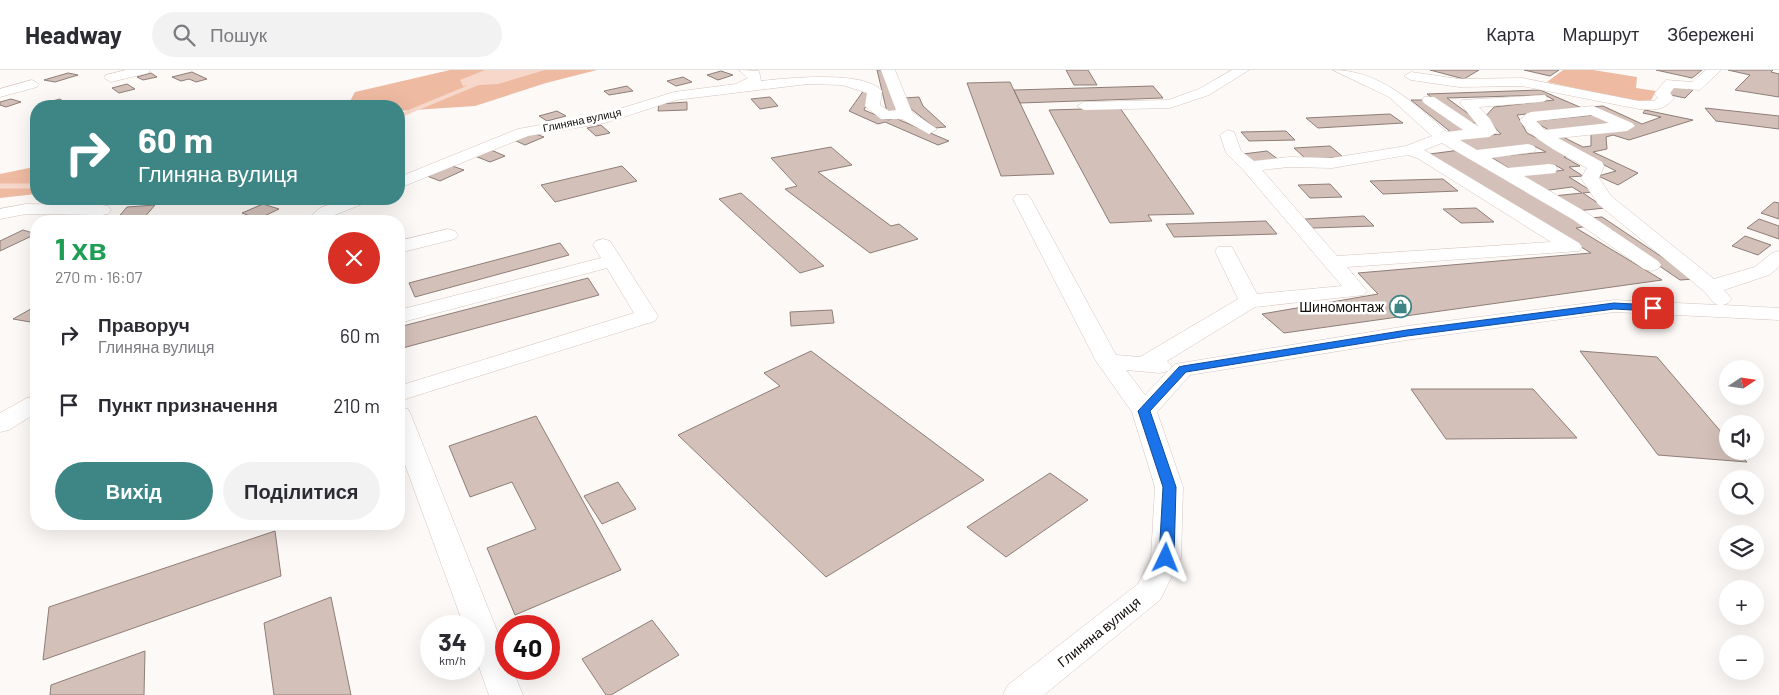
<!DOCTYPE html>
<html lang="uk">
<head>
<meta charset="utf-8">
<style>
	body { margin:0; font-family:Barlow,sans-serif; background:#f2f2f3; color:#2b2b33; height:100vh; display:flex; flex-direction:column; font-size:19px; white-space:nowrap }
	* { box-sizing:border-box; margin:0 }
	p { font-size:16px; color:#7c7c81 }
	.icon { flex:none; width:28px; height:28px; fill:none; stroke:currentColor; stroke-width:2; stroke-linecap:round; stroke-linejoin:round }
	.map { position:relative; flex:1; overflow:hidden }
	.panel { position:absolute; left:30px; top:145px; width:375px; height:315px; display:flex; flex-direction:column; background:#fff; border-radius:20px; box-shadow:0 5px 20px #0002 }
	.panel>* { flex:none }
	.banner { position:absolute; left:30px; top:30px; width:375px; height:105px; border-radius:20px; box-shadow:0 5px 20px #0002; background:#3e8686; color:#fff; overflow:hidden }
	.needle { width:32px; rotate:77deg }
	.buttons { position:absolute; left:1719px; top:290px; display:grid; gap:10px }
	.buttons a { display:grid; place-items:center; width:45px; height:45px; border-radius:50%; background:#fff; box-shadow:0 5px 20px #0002; font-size:25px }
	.speed { position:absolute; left:420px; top:545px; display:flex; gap:10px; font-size:25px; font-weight:700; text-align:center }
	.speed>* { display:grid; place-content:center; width:65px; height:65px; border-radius:50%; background:#fff; box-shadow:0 5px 20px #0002; line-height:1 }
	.speed small { font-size:12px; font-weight:400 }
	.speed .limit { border:8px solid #d22; background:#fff; color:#111 }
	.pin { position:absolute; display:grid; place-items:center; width:42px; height:42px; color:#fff; margin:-21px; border-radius:10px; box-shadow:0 2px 8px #0006 }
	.me { position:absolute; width:55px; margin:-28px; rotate:2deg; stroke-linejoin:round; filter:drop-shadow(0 0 4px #0008) }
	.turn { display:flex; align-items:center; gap:18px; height:105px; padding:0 25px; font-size:22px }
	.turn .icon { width:65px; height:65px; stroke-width:2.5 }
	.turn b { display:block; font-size:35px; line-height:42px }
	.round { display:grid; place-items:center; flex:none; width:52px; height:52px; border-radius:26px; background:#f2f2f3 }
	.headline { display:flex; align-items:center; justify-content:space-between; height:85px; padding:0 25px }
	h1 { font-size:30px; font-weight:700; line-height:38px; color:#1e9e55 }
	.cta { display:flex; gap:10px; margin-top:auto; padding:10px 25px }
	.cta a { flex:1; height:58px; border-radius:30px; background:#3e8686; color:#fff; font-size:20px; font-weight:700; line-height:58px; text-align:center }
	.cta a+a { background:#f2f2f3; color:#2b2b33 }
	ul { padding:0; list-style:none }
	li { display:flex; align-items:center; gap:15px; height:70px; padding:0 25px }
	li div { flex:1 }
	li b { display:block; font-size:19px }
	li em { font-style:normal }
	header { display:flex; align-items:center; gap:30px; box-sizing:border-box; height:70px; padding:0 25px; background:#fff; border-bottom:1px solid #e1e1e2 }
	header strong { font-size:24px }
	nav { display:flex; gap:28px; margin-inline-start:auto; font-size:18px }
	.search { width:350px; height:45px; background:#f2f2f3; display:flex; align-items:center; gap:12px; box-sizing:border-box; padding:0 18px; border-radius:28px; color:#7c7c81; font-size:19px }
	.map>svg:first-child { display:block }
</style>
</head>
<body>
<header>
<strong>Headway</strong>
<div class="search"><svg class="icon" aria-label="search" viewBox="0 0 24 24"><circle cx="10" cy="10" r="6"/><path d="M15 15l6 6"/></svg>Пошук</div>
<nav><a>Карта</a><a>Маршрут</a><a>Збережені</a></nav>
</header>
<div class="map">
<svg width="1779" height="625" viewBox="0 0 1779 625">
	<rect width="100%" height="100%" fill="#fcf9f7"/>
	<path fill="#efbaa2" d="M450 0H597L546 13 475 36 399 41V36H352L349 33 355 22Z
		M1563 0H1593L1637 7 1636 18 1656 21 1651 30 1634 31 1547 12Z
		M29 98 36 99V124L0 128V104Z"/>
	<path fill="#f7d7c9" d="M485 0H545L498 14 463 16 460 10Z"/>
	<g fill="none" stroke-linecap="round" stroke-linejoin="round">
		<path stroke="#f7d7c9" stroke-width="4" d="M399 46 481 12"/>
		<path stroke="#f7d7c9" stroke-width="5" d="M0 116H36"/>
	</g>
	<path fill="#d3c1b9" stroke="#8f7e77" d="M877 0H886L896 41 887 42Z
		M1066 0H1088L1097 15H1074Z
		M1430 0H1479L1464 9Z
		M1524 0H1559L1550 6Z
		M1656 0H1702L1692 8Z
		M1728 0H1773L1771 2 1779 4V27L1735 20 1750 5Z
		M721 1 733 5 718 10 707 5Z
		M192 2 207 9 196 12 189 9 181 11 172 7Z
		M68 3 78 5 55 12 44 10Z
		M151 3 157 7 143 10 137 7Z
		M683 7 692 12 676 16 667 11Z
		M1010 12 1020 33 1054 104 1001 106 967 13Z
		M127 14 135 19 119 23 112 18Z
		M1674 15 1693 20 1685 28 1666 24Z
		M627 16 633 21 609 25 604 21Z
		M1153 16 1163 28 1020 33 1014 20Z
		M864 20 872 21 864 40 888 50 895 48 949 71 938 75 885 52 878 54 849 41Z
		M1540 20 1582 38 1517 45 1527 63 1571 86 1564 87 1580 96 1569 97 1583 106 1569 107 1593 122 1583 123 1605 138 1576 141 1553 126 1582 123 1572 117 1542 121 1518 106 1564 100 1555 95 1510 99 1491 87 1546 82 1534 76 1477 81 1457 68 1501 64 1485 47 1494 37 1554 30 1545 25 1447 28 1481 53H1467L1427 24Z
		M770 27 778 36 760 39 751 29Z
		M919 27 923 36 946 57 935 58 910 38 905 28Z
		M11 29 21 32 6 37 0 35V32Z
		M60 29 67 34 48 36 44 33Z
		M1411 30H1425L1467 63H1452Z
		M687 32V40L658 41 659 34Z
		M1603 36 1642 54 1661 47 1643 43 1645 40 1693 50 1629 70 1613 65 1606 67 1607 79 1593 82 1638 103 1618 115 1598 106 1616 101 1550 68 1561 66 1583 77 1591 76V63L1635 56 1592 37Z
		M1120 38 1194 144 1148 145 1152 151 1110 153 1049 40Z
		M1705 38 1779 46V59L1716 51Z
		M557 41 566 46 547 51 539 46Z
		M1390 44 1403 53 1318 58 1306 48Z
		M1594 45 1613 54 1551 61 1532 51Z
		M601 55 610 63 596 66 587 58Z
		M1286 61 1295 70 1249 71 1241 62Z
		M533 63 544 67 525 75 514 70Z
		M1330 76 1343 87 1306 89 1294 78Z
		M831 77 852 95 818 102 891 156 899 154 918 169 870 183 785 119 797 116 771 88Z
		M491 80 505 86 490 92 475 86Z
		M1460 80 1589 156 1576 158 1662 210 1284 263 1262 244 1378 224 1358 203 1591 183 1430 84Z
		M1267 81 1279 90 1255 93 1243 84Z
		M452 96 464 100 440 111 427 106Z
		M622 96 637 111 555 132 541 115Z
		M1443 109 1458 121 1383 124 1370 111Z
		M1330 114 1342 127 1310 128 1298 115Z
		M741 123 824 196 800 203 719 129Z
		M1774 132 1779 133V149L1761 143Z
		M263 134 279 139 258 149 242 143Z
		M155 135 143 149 115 151 127 137Z
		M1476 138 1494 152 1461 153 1443 139Z
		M1364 146 1374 156 1313 158 1305 149Z
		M1602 147 1695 209 1680 210 1589 148Z
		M1759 149 1779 156V169L1747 158Z
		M1266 151 1277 164 1174 167 1166 154Z
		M23 160 36 164 0 181V171Z
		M1745 166 1771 175 1758 185 1732 176Z
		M560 173 569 185 415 227 409 213Z
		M588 208 599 225 399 279V257Z
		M36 236V253L13 249Z
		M832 240 834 253 791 256 790 242Z
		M811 281 984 410 826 507 678 365 780 316 764 303Z
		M1580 281 1657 287 1728 370V381H1737L1747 392 1658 385Z
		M1411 319H1533L1577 368 1446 369Z
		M536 346 621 500 515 545 487 478 536 459 512 412 470 427 449 376Z
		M1050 403 1088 430 1006 487 967 457Z
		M618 412 636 439 602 454 584 426Z
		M275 461 281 506 43 590 49 537Z
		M331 527 351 625H274L264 553Z
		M652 550 679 585 611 625H606L582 589Z
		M145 581 144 625H50L51 615Z"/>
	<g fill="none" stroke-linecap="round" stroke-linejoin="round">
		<defs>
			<path id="minor" d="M126 0H150L148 3 111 12 104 8 106 5Z
				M739 0 759 1 761 11C787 8 865 0 882 21L880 35 889 41 896 40 881 0H895L912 42 937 59 929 64 902 49H881L865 36 867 23 842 15 808 14 676 30 605 53 528 66 399 118V107L518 59 603 44 674 22 736 14 748 8Z
				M1232 0H1249L1209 25 1170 38 1084 40 1077 36 1084 32 1168 30 1199 19Z
				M1333 0C1380 0 1413 33 1447 62L1463 60 1424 33 1422 30 1424 27H1434L1479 57 1460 33 1462 30 1545 25 1547 28 1545 31 1540 32 1479 37 1490 49 1497 62 1489 67 1460 70 1477 80 1528 74 1534 76 1536 79 1534 82 1491 88 1508 98 1549 94 1555 95 1557 99 1555 103 1524 106 1584 141 1658 191 1661 195 1658 199 1651 201 1644 199 1572 149 1442 73 1424 80 1579 173 1582 177 1579 181 1347 197 1367 221 1364 225 1255 237 1167 291 1172 296 1168 301 1160 303 1126 300 1145 325 1175 294 1407 256 1614 230 1718 235 1714 233 1704 221 1598 134 1581 108 1587 98C1563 84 1536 73 1520 51L1526 44 1531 42 1593 36 1632 53 1635 56 1627 61 1558 68 1602 92 1604 96 1599 108 1611 126 1714 209 1755 197 1772 183 1779 181V197L1769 205 1724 220 1732 229 1728 233 1723 235 1779 238V250L1614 242 1407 270 1190 305 1157 342 1183 417 1181 488 1160 530 1044 625H1003L1008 615 1138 514 1151 488 1155 417 1132 342 1096 291 1013 129 1016 125H1028L1031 129 1116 285 1140 287 1238 229 1215 181 1218 177H1232L1257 224 1342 216 1244 101 1226 83 1220 65 1228 60 1234 62 1241 81 1254 91 1289 87 1332 88 1406 76 1432 66 1389 27ZM1591 45 1609 53 1545 60 1536 51ZM1408 85 1419 89 1551 172 1337 186 1262 100 1289 97 1332 98Z
				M1706 0H1721L1700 20 1674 18 1670 23 1674 28C1664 41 1654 40 1639 39L1522 16 1459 17 1411 10 1404 6 1411 2 1459 9 1522 8 1639 31H1654L1658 28 1654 24 1666 10 1692 12Z
				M32 10 39 14 37 17 0 27V19Z
				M344 129H368L365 133 332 146 325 151H305L320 138Z
				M26 134 102 135 108 136 111 140 108 144 102 145 26 144 0 149V139Z
				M448 159 455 161 458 165 455 169 399 183V171Z
				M603 169 610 171 658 246 655 251 399 331V316L634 243 607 198 399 253V240L601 188 593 175 596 171Z
				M36 326V343L9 360 0 362V343L27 328Z
				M399 337 408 339 411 345 506 583V599H512L523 625H489L474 583V556H464L399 378Z"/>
		</defs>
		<use href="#minor" stroke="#d7c5bd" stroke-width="1"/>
		<use href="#minor" fill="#fff" fill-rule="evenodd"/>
	</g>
	<path fill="#1a73e8" stroke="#114b97" d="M1614 233 1653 235 1658 238 1653 241 1614 239 1407 266 1186 302 1150 341 1176 417 1174 488 1166 493 1162 491 1159 488 1163 417 1138 341 1179 297 1183 296 1407 260Z"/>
	<defs>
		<symbol id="shop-ring" viewBox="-11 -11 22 22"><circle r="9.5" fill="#fff" stroke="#3e8686" stroke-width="1.5"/><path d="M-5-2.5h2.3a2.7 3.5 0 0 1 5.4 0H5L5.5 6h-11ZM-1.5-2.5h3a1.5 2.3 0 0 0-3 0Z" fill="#3e8686"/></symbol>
	</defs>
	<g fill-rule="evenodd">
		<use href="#shop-ring" x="1388" y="224" width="25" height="25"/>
	</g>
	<g text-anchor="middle" stroke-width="5" stroke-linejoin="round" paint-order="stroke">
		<g font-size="11" fill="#110b08" stroke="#fff">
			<text transform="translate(582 50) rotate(-12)" y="4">Глиняна вулиця</text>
		</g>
		<g font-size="14" fill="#110b08" stroke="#fff" text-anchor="end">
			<text x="1384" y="242">Шиномонтаж</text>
		</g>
		<g font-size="14" fill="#110b08" stroke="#fff">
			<text transform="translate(1099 562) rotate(-39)" y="5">Глиняна вулиця</text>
		</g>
	</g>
</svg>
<div class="buttons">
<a><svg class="needle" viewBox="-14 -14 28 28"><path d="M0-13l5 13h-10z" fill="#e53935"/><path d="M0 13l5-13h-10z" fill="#7c7c81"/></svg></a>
<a><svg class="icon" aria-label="sound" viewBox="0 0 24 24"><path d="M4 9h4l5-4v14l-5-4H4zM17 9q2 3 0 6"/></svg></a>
<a><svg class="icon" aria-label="search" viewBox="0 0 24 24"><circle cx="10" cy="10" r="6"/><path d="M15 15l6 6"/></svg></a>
<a><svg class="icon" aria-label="layers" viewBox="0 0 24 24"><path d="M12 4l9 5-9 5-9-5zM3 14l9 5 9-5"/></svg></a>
<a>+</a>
<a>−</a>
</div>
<div class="speed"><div>34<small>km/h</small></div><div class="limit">40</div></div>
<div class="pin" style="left:1653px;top:238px;background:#d93025"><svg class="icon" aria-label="arrive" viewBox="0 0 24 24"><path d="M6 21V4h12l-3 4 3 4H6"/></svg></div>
<svg class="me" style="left:1166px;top:488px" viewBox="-20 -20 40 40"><path d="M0-17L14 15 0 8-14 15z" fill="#1a73e8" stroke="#fff" stroke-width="4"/></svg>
<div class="banner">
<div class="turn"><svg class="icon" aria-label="right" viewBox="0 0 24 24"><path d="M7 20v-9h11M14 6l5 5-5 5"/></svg><div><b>60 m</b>Глиняна вулиця</div></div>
</div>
<section class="panel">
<div class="headline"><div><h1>1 хв</h1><p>270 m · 16:07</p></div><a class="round" style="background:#d93025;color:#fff"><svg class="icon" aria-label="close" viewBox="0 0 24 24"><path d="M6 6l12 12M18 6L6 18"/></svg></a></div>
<ul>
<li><svg class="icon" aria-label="right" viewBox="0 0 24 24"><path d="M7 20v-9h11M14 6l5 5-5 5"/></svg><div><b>Праворуч</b><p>Глиняна вулиця</p></div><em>60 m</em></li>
<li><svg class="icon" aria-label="arrive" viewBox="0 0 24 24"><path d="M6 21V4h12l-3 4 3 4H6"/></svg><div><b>Пункт призначення</b></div><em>210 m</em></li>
</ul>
<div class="cta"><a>Вихід</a><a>Поділитися</a></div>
</section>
</div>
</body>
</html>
